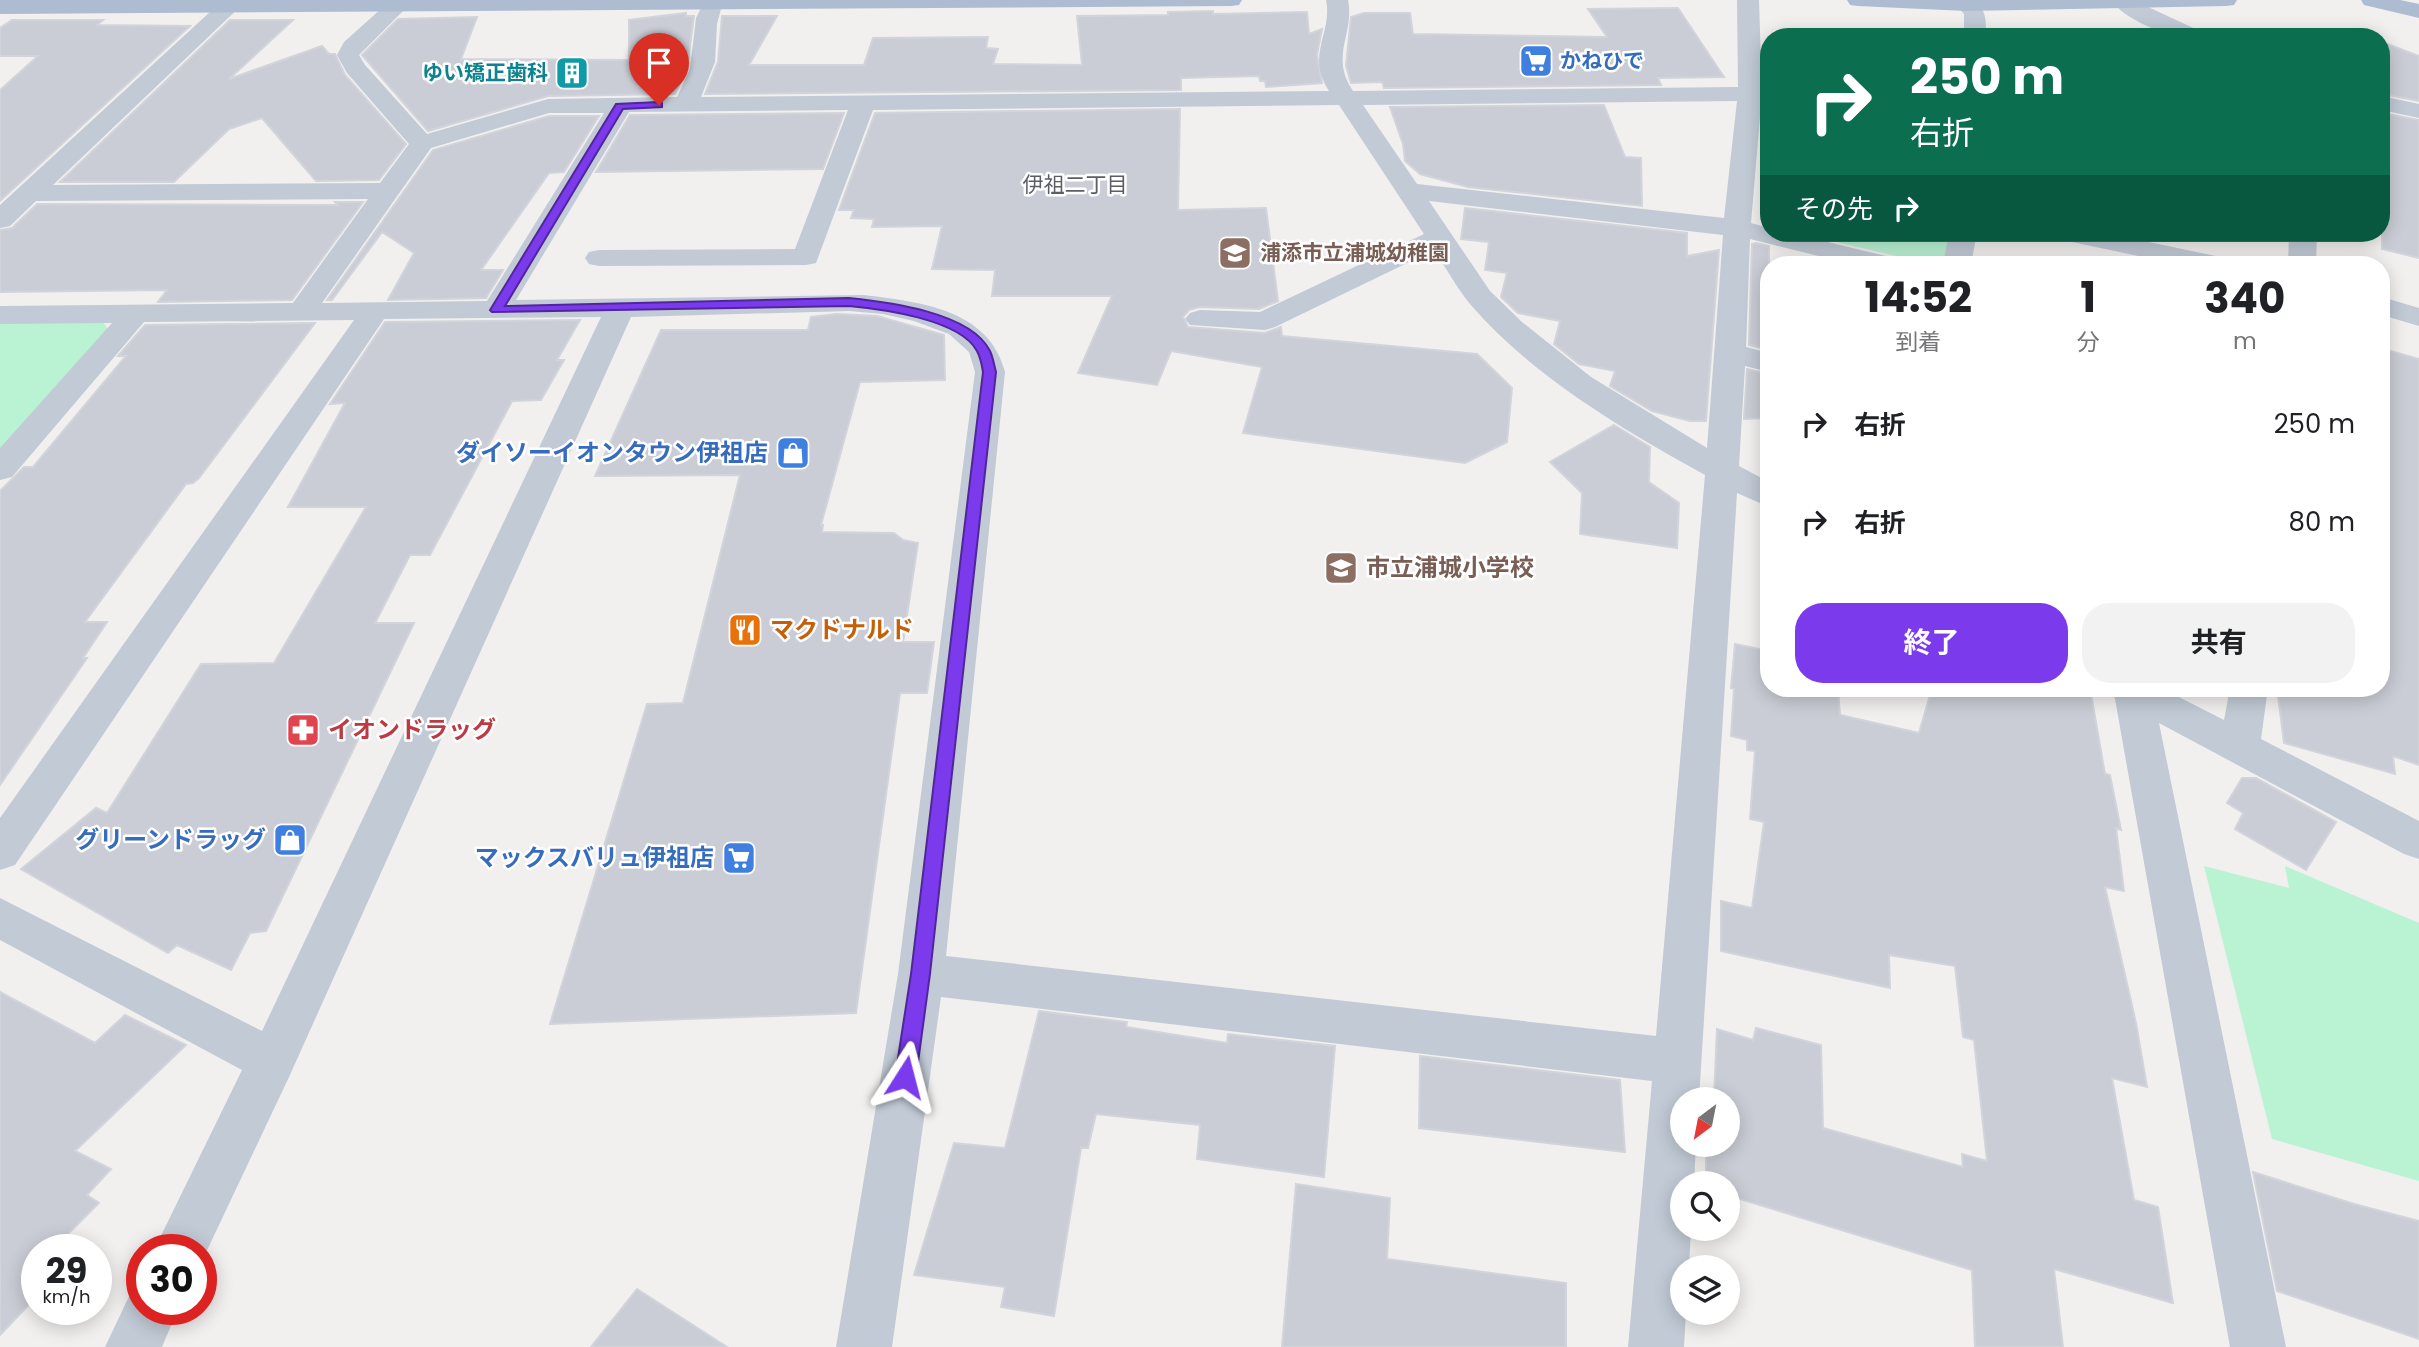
<!DOCTYPE html>
<html lang="ja">
<head>
<meta charset="utf-8">
<style>
	body { margin:0; font-family:Poppins,"Noto Sans JP",sans-serif; background:#f2f2f2; color:#202124; height:100vh; display:flex; flex-direction:column; font-size:26px; white-space:nowrap }
	* { box-sizing:border-box; margin:0 }
	p { font-size:23px; color:#757577 }
	.icon { flex:none; width:38px; height:38px; fill:none; stroke:currentColor; stroke-width:2; stroke-linecap:round; stroke-linejoin:round }
	.map { position:relative; flex:1; overflow:hidden }
	.drawer { position:absolute; left:1760px; top:256px; width:630px; height:441px; display:flex; flex-direction:column; background:#fff; border-radius:28px; box-shadow:0 4px 18px #0003 }
	.drawer>* { flex:none }
	.top-card { position:absolute; left:1760px; top:28px; width:630px; height:214px; border-radius:28px; box-shadow:0 4px 18px #0003; background:#0b6e4f; color:#fff; overflow:hidden }
	.needle { width:46px; rotate:212deg }
	.tools { position:absolute; left:1670px; top:1087px; display:grid; gap:14px }
	.tools a { display:grid; place-items:center; width:70px; height:70px; border-radius:50%; background:#fff; box-shadow:0 4px 18px #0003; font-size:35px }
	.speed { position:absolute; left:21px; top:1234px; display:flex; gap:14px; font-size:35px; font-weight:700; text-align:center }
	.speed>* { display:grid; place-content:center; width:91px; height:91px; border-radius:50%; background:#fff; box-shadow:0 4px 18px #0003; line-height:1 }
	.speed small { font-size:18px; font-weight:400 }
	.speed .limit { border:10px solid #d22; background:#fff; color:#111 }
	.pin { position:absolute; display:grid; place-items:center; width:60px; height:60px; color:#fff; margin:-72px -30px; border-radius:50% 50% 50% 0; rotate:-45deg; box-shadow:0 0 7px #0007 }
	.pin .icon { rotate:45deg }
	.me { position:absolute; width:77px; margin:-38px; rotate:9deg; stroke-linejoin:round; filter:drop-shadow(0 0 5px #0008) }
	.turn { display:flex; align-items:center; gap:24px; height:147px; padding:0 35px; font-size:32px }
	.turn .icon { width:91px; height:91px; stroke-width:2.5 }
	.turn b { display:block; font-size:49px; line-height:60px }
	.then { display:flex; align-items:center; height:66px; padding:0 35px; background:#0003; gap:14px; font-size:26px }
	.eta { display:flex; justify-content:space-evenly; align-items:center; height:119px; text-align:center }
	.eta b { font-size:42px; font-weight:700; line-height:49px }
	.cta { display:flex; gap:14px; margin-top:auto; padding:14px 35px }
	.cta a { flex:1; height:80px; border-radius:28px; background:#7c3aed; color:#fff; font-size:28px; font-weight:700; line-height:80px; text-align:center }
	.cta a+a { background:#f2f2f2; color:#202124 }
	ul { padding:0; list-style:none }
	li { display:flex; align-items:center; gap:21px; height:98px; padding:0 35px }
	li div { flex:1 }
	li b { display:block; font-size:26px }
	li em { font-style:normal }
	.map>svg:first-child { display:block }
</style>
</head>
<body>
<div class="map">
<svg width="2419" height="1347" viewBox="0 0 2419 1347">
	<rect width="100%" height="100%" fill="#f2efef"/>
	<path fill="#baf2d4" d="M1799 233H1956L1950 261 1930 264Z
		M102 321 109 330 0 453V322Z
		M2204 866 2289 888 2285 866 2419 923V1181L2272 1139Z"/>
	<path fill="#cacdd5" stroke="#d2d4db" stroke-width="2" d="M1678 8 1724 77 1658 78 1661 85 1384 88 1382 82 1351 83 1346 66 1351 17 1364 13H1410L1413 34 1607 37 1588 9Z
		M1213 11V14L1307 12 1309 34 1322 29 1317 55 1322 83 1266 87 1265 81H1260L1259 76 1181 78V90L705 94 718 62 722 16H777L749 65H864L873 38 988 37 986 48 998 49 993 64 1082 65 1077 16 1168 15V12Z
		M686 13V16H694L687 68 675 94 548 96 428 131 362 55 398 19 477 17 461 59 629 60V20Z
		M12 20H103L97 25 190 26 0 201V90L38 56H0V28Z
		M230 20H293L229 79 322 46 329 54H335L345 75 406 144 379 180 316 181 262 118 229 129 174 182H60Z
		M2382 42 2419 56V101L2382 94Z
		M1604 105 1625 157 1641 158 1642 206 1468 187 1420 174 1405 161 1403 144 1390 107Z
		M1180 109 1178 210 1266 208 1278 301 1259 309 1199 307 1189 310 1183 317 1188 327 1265 333 1281 327 1282 336 1477 354 1512 388 1507 442 1465 463 1243 433 1262 367 1171 351 1157 385 1078 373 1112 296H992L995 270 932 269 942 226 872 227 874 219 851 218 854 210H839L875 113Z
		M844 113 823 169 596 172 630 115Z
		M2382 113 2419 120V258L2382 249Z
		M549 116H599L564 172 549 173 481 270H503L486 298 388 300 414 253 382 232 332 300H327L433 150Z
		M335 202H363L292 300 158 302 167 290 0 292V230L12 228 37 204 338 205Z
		M1465 208 1687 233V256L1719 250 1706 421H1690L1652 411 1610 386 1615 371 1579 364 1554 344 1560 321 1518 313 1501 297 1507 273 1485 270 1489 242 1461 239Z
		M1756 243 1769 246V350L1749 345 1752 244Z
		M837 314 877 316 944 335 945 380 860 382 821 525H823L822 532 894 533 903 540 918 543 903 642H934L927 693H900L856 1013 550 1024 647 704 683 703 740 475 595 476 661 330H808L811 317Z
		M580 320 557 360H564L541 400 512 401 430 555H410L375 623H414L266 931 250 933 231 970 177 945 168 953 21 869 96 808 107 813 201 664 274 663 366 507H288L345 403 330 404 385 322Z
		M315 323 199 478 193 483 186 484 85 622H107L83 658H87L0 785V491L24 467H33L126 356H118L145 325Z
		M2387 350 2419 359V765L2393 756 2395 774 2284 743 2277 688H2382V427Z
		M1747 369 1769 374V418L1744 419Z
		M1614 425 1650 447 1649 482 1679 503 1677 548 1580 534 1582 493 1550 462Z
		M1735 644 1769 651V688H1838L1840 715 1919 733 1932 688H2090L2105 774 2110 775 2121 830 2116 828 2124 891 2105 887 2136 1023 2147 1087 2112 1078 2134 1200 2158 1207 2173 1303 2054 1269 2063 1347H1975L1972 1270 1727 1195V1183H1706V1144H1727V1099H1708V1095L1714 1097 1717 1029 1753 1040 1756 1028 1821 1045 1823 1128 1963 1167 1962 1154 1987 1161 1974 1040 1963 1037 1955 966 1889 955 1890 988 1721 951V901L1752 908 1764 822 1750 819 1755 751 1747 750V740L1731 736 1734 689 1731 688Z
		M2242 778H2256L2336 822 2306 870 2235 829 2243 813 2227 803Z
		M0 992 95 1043 125 1015 186 1045 75 1151 111 1169 87 1195 99 1203 52 1250H37V1296L0 1335Z
		M1039 1011 1127 1022 1126 1027 1227 1043 1228 1034 1335 1046 1324 1177 1197 1159 1200 1125 1096 1114 1088 1148H1081L1054 1316 1001 1307 1005 1287 914 1275 954 1143 1005 1148Z
		M1420 1056 1620 1080 1625 1152 1419 1128Z
		M2253 1172 2354 1204 2419 1221V1339L2277 1291Z
		M1296 1184 1390 1198 1387 1259 1566 1283V1347H1282Z
		M637 1289 727 1347H591Z"/>
	<g fill="none" stroke-linecap="round" stroke-linejoin="round">
		<path fill="#c1cad5" fill-rule="evenodd" d="M223 0H247L53 185 380 183 409 144 347 73 337 55 344 42 391 0H407L410 4 359 55 365 65 427 134 548 99 677 97 690 69 696 18 705 0H719L722 5 717 24 715 62 701 97 1329 91C1305 54 1333 34 1326 0H1348C1355 34 1329 56 1353 91L1738 87 1737 0H1759L1762 94 1751 223 1769 228V233H1790L1894 258 1898 264H1851L1750 239 1746 347 1769 353V372L1745 366 1739 466 1769 482V507L1737 493 1699 1099H1682V1144H1696L1694 1183H1682V1228H1691L1689 1267H1682V1312H1686L1684 1347H1628L1652 1081 941 997 892 1347H836L898 974 975 372 969 352 949 334 914 321 883 314 849 311 631 317 289 1077 201 1263V1250H154L242 1070 0 940V898L262 1031 601 317 384 319 15 865 0 870V818L354 320 144 322 12 477 0 480V448L112 323 0 324V306L293 303 368 199 36 201 10 226 0 228V205ZM1737 101 1724 218 1417 184 1363 105ZM1339 105 1424 234 1260 312 1200 310 1190 313 1185 319 1190 325 1265 330 1275 327 1434 250C1446 268 1457 288 1470 304 1533 377 1622 429 1705 475L1656 1036 946 956 1005 372C989 309 920 302 864 295L516 300 629 112 848 110 795 249 599 250 589 252 585 258 589 264 599 266 806 265 816 263 873 110ZM549 113H604L487 301 322 303 431 148ZM1429 201 1723 235 1707 448 1591 377 1522 322 1490 291Z
			M1958 0H1974C1987 11 1986 20 1986 37H1964V14L1955 4Z
			M2113 0H2133L2202 32 2205 37C2196 37 2186 38 2177 37 2163 35 2114 13 2113 0Z
			M2382 96 2419 104V118L2382 110Z
			M1949 233H1977L1971 264H1943Z
			M2054 233H2106L2225 258 2229 264H2176L2058 239Z
			M2289 233H2317L2316 264H2288Z
			M2382 297 2419 308V326L2382 315Z
			M2108 688H2161L2224 720 2230 688H2268L2261 739 2419 821V859L2404 854 2159 723 2286 1347H2230L2115 699Z
			M142 1286V1309H178L162 1347H105L132 1290Z"/>
		<path fill="#adbcd0" fill-rule="evenodd" d="M0 0H1242L1239 5 1231 6 0 14Z
			M1847 0H2237L2234 5 2226 6 1966 11 1858 6 1850 5Z
			M2361 0H2400L2419 4V18L2364 5Z"/>
	</g>
	<path fill="#7c3aed" stroke="#51269a" stroke-width="2" d="M659 102 662 103V107L623 109 505 306 849 298C887 302 971 312 990 351 993 357 994 365 996 372L930 974 916 1077 913 1084 905 1086 898 1084 895 1077 911 974 983 372C982 365 980 357 977 351 960 319 881 309 849 306L492 312 490 310 616 104Z"/>
	<defs>
		<symbol id="supermarket-square" viewBox="-11 -11 22 22"><rect x="-9" y="-9" width="18" height="18" rx="4" fill="#3f7fe0" stroke="#fff"/><path d="M-6-5.5h2.5l.6 2H6L4.5 2H-2.5L-4.4-4H-6ZM-1.5 3.2a1.3 1.3 0 1 0 .1 0ZM3 3.2a1.3 1.3 0 1 0 .1 0Z" fill="#fff"/></symbol>
		<symbol id="building-square" viewBox="-11 -11 22 22"><rect x="-9" y="-9" width="18" height="18" rx="4" fill="#0f9aa8" stroke="#fff"/><path d="M-4-6H4V6H1V3H-1V6H-4ZM-2.5-4.3h1.7v1.8h-1.7ZM.8-4.3h1.7v1.8H.8ZM-2.5-1h1.7V.8h-1.7ZM.8-1h1.7V.8H.8Z" fill="#fff"/></symbol>
		<symbol id="school-square" viewBox="-11 -11 22 22"><rect x="-9" y="-9" width="18" height="18" rx="4" fill="#8d6e63" stroke="#fff"/><path d="M0-5L7-2L0 1L-7-2ZM-4 1L0 2.5L4 1V4Q0 6-4 4Z" fill="#fff"/></symbol>
		<symbol id="shop-square" viewBox="-11 -11 22 22"><rect x="-9" y="-9" width="18" height="18" rx="4" fill="#3f7fe0" stroke="#fff"/><path d="M-5-2.5h2.3a2.7 3.5 0 0 1 5.4 0H5L5.5 6h-11ZM-1.5-2.5h3a1.5 2.3 0 0 0-3 0Z" fill="#fff"/></symbol>
		<symbol id="restaurant-square" viewBox="-11 -11 22 22"><rect x="-9" y="-9" width="18" height="18" rx="4" fill="#e8710a" stroke="#fff"/><path d="M-5-6h1v4h1v-4h1v4h1v-4h1v5L-1.5 .5V6h-2V.5L-5-1ZM5-6V6H3V1.5H1.5Q1.5-4 5-6Z" fill="#fff"/></symbol>
		<symbol id="pharmacy-square" viewBox="-11 -11 22 22"><rect x="-9" y="-9" width="18" height="18" rx="4" fill="#e0444e" stroke="#fff"/><path d="M-2-6h4v4h4v4h-4v4h-4v-4h-4v-4h4Z" fill="#fff"/></symbol>
	</defs>
	<g fill-rule="evenodd">
		<use href="#supermarket-square" x="1517" y="42" width="38" height="38"/>
		<use href="#building-square" x="553" y="54" width="38" height="38"/>
		<use href="#school-square" x="1216" y="234" width="38" height="38"/>
		<use href="#shop-square" x="774" y="434" width="38" height="38"/>
		<use href="#school-square" x="1322" y="549" width="38" height="38"/>
		<use href="#restaurant-square" x="726" y="611" width="38" height="38"/>
		<use href="#pharmacy-square" x="284" y="711" width="38" height="38"/>
		<use href="#shop-square" x="271" y="821" width="38" height="38"/>
		<use href="#supermarket-square" x="720" y="839" width="38" height="38"/>
	</g>
	<g text-anchor="middle" stroke-width="5" stroke-linejoin="round" paint-order="stroke">
		<g font-size="21" font-weight="bold" fill="#366cbe" stroke="#fff" text-anchor="start">
			<text x="1560" y="68">かねひで</text>
		</g>
		<g font-size="21" font-weight="bold" fill="#0d838f" stroke="#fff" text-anchor="end">
			<text x="548" y="80">ゆい矯正歯科</text>
		</g>
		<g font-size="21" fill="#5b5f65" stroke="#fff">
			<text x="1075" y="192">伊祖二丁目</text>
		</g>
		<g font-size="21" font-weight="bold" fill="#785e54" stroke="#fff" text-anchor="start">
			<text x="1260" y="260">浦添市立浦城幼稚園</text>
		</g>
		<g font-size="24" font-weight="bold" fill="#366cbe" stroke="#fff" text-anchor="end">
			<text x="768" y="461">ダイソーイオンタウン伊祖店</text>
			<text x="266" y="848">グリーンドラッグ</text>
			<text x="714" y="866">マックスバリュ伊祖店</text>
		</g>
		<g font-size="24" font-weight="bold" fill="#785e54" stroke="#fff" text-anchor="start">
			<text x="1366" y="576">市立浦城小学校</text>
		</g>
		<g font-size="24" font-weight="bold" fill="#c56008" stroke="#fff" text-anchor="start">
			<text x="770" y="638">マクドナルド</text>
		</g>
		<g font-size="24" font-weight="bold" fill="#be3a42" stroke="#fff" text-anchor="start">
			<text x="328" y="738">イオンドラッグ</text>
		</g>
	</g>
</svg>
<div class="tools">
<a><svg class="needle" viewBox="-14 -14 28 28"><path d="M0-13l5 13h-10z" fill="#e53935"/><path d="M0 13l5-13h-10z" fill="#757577"/></svg></a>
<a><svg class="icon" aria-label="search" viewBox="0 0 24 24"><circle cx="10" cy="10" r="6"/><path d="M15 15l6 6"/></svg></a>
<a><svg class="icon" aria-label="layers" viewBox="0 0 24 24"><path d="M12 4l9 5-9 5-9-5zM3 14l9 5 9-5"/></svg></a>
</div>
<div class="speed"><div>29<small>km/h</small></div><div class="limit">30</div></div>
<div class="pin" style="left:659px;top:105px;background:#d93025"><svg class="icon" aria-label="arrive" viewBox="0 0 24 24"><path d="M6 21V4h12l-3 4 3 4H6"/></svg></div>
<svg class="me" style="left:905px;top:1077px" viewBox="-20 -20 40 40"><path d="M0-17L14 15 0 8-14 15z" fill="#7c3aed" stroke="#fff" stroke-width="4"/></svg>
<div class="top-card">
<div class="turn"><svg class="icon" aria-label="right" viewBox="0 0 24 24"><path d="M7 20v-9h11M14 6l5 5-5 5"/></svg><div><b>250 m</b>右折</div></div>
<div class="then">その先<svg class="icon" aria-label="right" viewBox="0 0 24 24"><path d="M7 20v-9h11M14 6l5 5-5 5"/></svg></div>
</div>
<section class="drawer">
<div class="eta">
<div><b>14:52</b><p>到着</p></div>
<div><b>1</b><p>分</p></div>
<div><b>340</b><p>m</p></div>
</div>
<ul>
<li><svg class="icon" aria-label="right" viewBox="0 0 24 24"><path d="M7 20v-9h11M14 6l5 5-5 5"/></svg><div><b>右折</b></div><em>250 m</em></li>
<li><svg class="icon" aria-label="right" viewBox="0 0 24 24"><path d="M7 20v-9h11M14 6l5 5-5 5"/></svg><div><b>右折</b></div><em>80 m</em></li>
</ul>
<div class="cta"><a>終了</a><a>共有</a></div>
</section>
</div>
</body>
</html>
